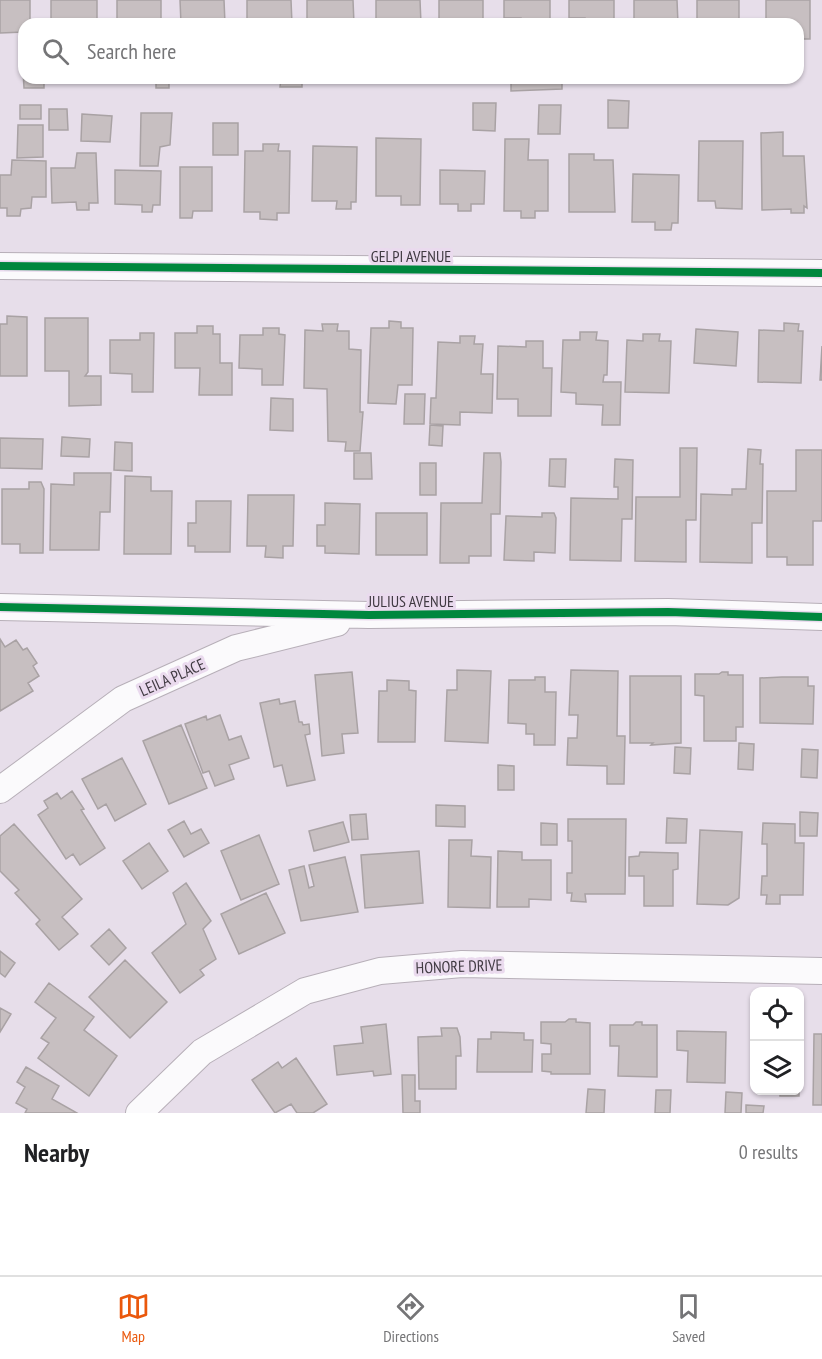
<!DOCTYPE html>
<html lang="en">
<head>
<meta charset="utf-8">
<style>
	:root { --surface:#fff; --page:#f2f2f2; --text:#202124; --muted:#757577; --line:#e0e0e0; --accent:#ea580c }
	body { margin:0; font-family:"PT Sans Narrow",sans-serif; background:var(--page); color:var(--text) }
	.controls { position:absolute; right:18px; bottom:18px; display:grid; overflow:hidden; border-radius:12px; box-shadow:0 2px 4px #0004 }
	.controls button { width:54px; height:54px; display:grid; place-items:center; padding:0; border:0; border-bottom:2px solid var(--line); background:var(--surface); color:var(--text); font:30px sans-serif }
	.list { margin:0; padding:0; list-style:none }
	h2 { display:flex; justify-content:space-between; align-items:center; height:78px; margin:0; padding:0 24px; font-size:26px }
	h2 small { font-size:20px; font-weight:400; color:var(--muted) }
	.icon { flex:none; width:33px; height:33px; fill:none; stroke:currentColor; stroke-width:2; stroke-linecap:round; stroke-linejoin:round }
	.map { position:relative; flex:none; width:822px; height:1113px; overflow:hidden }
	.search { position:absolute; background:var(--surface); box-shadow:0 2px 4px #0004; left:18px; right:18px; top:18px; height:66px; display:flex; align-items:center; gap:15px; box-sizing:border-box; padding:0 21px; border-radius:18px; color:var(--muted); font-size:22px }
	.sheet { height:162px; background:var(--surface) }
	nav { display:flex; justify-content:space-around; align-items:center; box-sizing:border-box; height:84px; border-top:2px solid var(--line); background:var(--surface); font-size:16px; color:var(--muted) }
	nav a { display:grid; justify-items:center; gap:3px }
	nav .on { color:var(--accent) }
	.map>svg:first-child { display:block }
	.building { fill:#c7bfc1; stroke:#a9a2a4; stroke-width:1.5 }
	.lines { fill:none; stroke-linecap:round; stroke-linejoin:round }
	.street-casing { stroke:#b7afb8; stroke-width:28 }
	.street { stroke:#fbfafc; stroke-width:26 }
	.cycleway-casing { stroke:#eadaee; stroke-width:11 }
	.cycleway { stroke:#00873e; stroke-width:8 }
	.labels { text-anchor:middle; stroke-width:6; stroke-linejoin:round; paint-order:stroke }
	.street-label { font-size:16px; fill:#403a42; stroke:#eadaee }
</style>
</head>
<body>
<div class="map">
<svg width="822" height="1113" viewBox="0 0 822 1113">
	<rect width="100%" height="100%" fill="#e7deea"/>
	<path class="building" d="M 0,0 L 30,0 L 30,24 L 24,24 L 24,32 L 0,33 Z
		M 51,0 L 97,0 L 97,24 L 51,24 Z
		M 117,0 L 161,0 L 161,24 L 134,24 L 134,19 L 117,20 Z
		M 180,0 L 224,0 L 225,24 L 181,24 Z
		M 247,0 L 291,0 L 292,24 L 247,24 Z
		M 307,0 L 353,0 L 354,24 L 307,24 Z
		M 376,0 L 420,0 L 421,24 L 376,24 Z
		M 439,0 L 483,0 L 483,24 L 439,24 Z
		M 504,0 L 550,0 L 550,24 L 521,24 L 521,18 L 504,18 Z
		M 569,0 L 614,0 L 614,24 L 585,24 L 585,18 L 569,18 Z
		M 634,0 L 677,0 L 678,24 L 634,24 Z
		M 697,0 L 739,0 L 739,24 L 697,24 Z
		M 766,0 L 810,0 L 810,39 L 798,39 L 798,24 L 766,24 Z
		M 21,34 L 24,34 L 24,78 L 44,78 L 44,88 L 24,88 Z
		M 156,78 L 169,78 L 169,88 L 156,88 Z
		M 281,78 L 302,78 L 302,87 L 280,87 Z
		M 511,78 L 562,78 L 562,89 L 511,91 Z
		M 608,100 L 629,101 L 628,128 L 608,128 Z
		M 473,103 L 496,103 L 495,131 L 473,130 Z
		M 20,105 L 41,105 L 41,119 L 20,119 Z
		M 539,105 L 561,105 L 560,134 L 538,134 Z
		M 49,109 L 67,109 L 68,130 L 49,130 Z
		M 141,113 L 172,113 L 170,145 L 160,147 L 158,166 L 140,166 Z
		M 82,114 L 112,116 L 110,142 L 81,141 Z
		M 213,123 L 238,123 L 238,155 L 213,155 Z
		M 18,125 L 43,125 L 43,157 L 17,158 Z
		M 783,132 L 783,156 L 804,156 L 807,208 L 804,206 L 804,213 L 791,213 L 791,209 L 762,210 L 761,133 Z
		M 376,138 L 421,139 L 420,205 L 401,205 L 401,196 L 376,196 Z
		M 505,139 L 529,139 L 528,160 L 548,160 L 548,211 L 535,211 L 535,218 L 521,218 L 521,211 L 504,211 Z
		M 699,141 L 743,141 L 742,209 L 716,208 L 715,201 L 698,201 Z
		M 263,144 L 279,144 L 278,151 L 290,151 L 289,213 L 277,213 L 277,220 L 260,219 L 260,212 L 244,212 L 245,151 L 263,151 Z
		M 313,146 L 357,147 L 356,202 L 351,202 L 351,209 L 336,209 L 337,201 L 312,201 Z
		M 77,153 L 96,153 L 98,203 L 89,203 L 89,210 L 77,210 L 76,202 L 52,203 L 51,168 L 75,168 Z
		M 569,154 L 594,154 L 594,160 L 613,160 L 615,212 L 569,212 Z
		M 12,160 L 46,161 L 46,197 L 32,197 L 31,208 L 21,209 L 20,216 L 7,216 L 7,208 L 0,208 L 0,175 L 11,175 Z
		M 180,167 L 212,167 L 212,211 L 193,211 L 192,218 L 180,218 Z
		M 115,170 L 161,171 L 160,205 L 153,205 L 152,212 L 142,212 L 142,205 L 115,204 Z
		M 440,170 L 485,171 L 484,204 L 471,204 L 471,211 L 458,211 L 458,204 L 440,204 Z
		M 633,174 L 679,175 L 678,223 L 672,223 L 671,230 L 655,230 L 655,222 L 632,222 Z
		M 7,316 L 27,317 L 27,376 L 0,376 L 0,324 L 7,324 Z
		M 45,318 L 88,318 L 88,372 L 85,376 L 101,376 L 101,405 L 69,406 L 69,371 L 45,371 Z
		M 389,321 L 401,322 L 401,328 L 413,328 L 412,385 L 398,385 L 396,404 L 368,403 L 371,328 L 389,328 Z
		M 784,323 L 799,324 L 798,331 L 803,331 L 801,383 L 758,382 L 759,330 L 784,331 Z
		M 322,324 L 338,324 L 337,331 L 349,331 L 349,349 L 361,350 L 360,412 L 363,412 L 360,451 L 345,451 L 346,442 L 328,441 L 327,389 L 304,388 L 305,330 L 323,331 Z
		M 197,326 L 213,326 L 213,334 L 220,334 L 220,363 L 232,363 L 232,395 L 199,395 L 200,368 L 175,368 L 175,333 L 197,333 Z
		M 263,328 L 279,328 L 279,334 L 285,335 L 283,385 L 262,385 L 262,369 L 239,368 L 240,335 L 263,335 Z
		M 696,329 L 738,332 L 736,366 L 694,363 Z
		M 580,332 L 597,332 L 596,340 L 608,341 L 607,375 L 604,375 L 603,382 L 621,382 L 620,425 L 602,425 L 603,405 L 576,404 L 576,393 L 561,392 L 563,340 L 580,340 Z
		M 140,333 L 154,333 L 153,392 L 132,392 L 132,374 L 110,373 L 110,340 L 140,340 Z
		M 643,334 L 660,334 L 659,341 L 671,341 L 669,393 L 625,392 L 627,340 L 643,341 Z
		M 460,336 L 475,336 L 474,344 L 483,344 L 481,374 L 493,374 L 492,413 L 460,412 L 460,425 L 430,424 L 431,398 L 436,398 L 438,342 L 460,343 Z
		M 526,341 L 543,341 L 543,368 L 552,368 L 551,416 L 518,416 L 518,399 L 497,399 L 498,346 L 526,347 Z
		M 822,346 L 822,380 L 820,380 Z
		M 405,394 L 425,394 L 424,424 L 404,424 Z
		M 271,398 L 293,399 L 293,431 L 270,430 Z
		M 430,425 L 443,426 L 442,446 L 429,445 Z
		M 62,437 L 90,439 L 89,457 L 61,456 Z
		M 0,438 L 43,439 L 42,469 L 0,468 Z
		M 115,442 L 132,443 L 132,471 L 114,470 Z
		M 680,448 L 697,448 L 696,520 L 686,520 L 686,562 L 635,561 L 636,497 L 680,497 Z
		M 748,449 L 761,450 L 760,464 L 763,464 L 762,523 L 752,523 L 752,563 L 700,562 L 701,494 L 732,495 L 732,489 L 746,489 Z
		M 796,450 L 822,450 L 822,521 L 813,521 L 813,565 L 787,565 L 787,557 L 767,557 L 767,491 L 796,491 Z
		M 354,453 L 371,453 L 372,479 L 354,479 Z
		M 484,453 L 500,453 L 501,462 L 500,514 L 491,514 L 491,556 L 469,556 L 469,563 L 440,563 L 441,503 L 482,503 Z
		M 550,459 L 566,459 L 565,487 L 549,486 Z
		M 615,459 L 633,460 L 632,519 L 622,519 L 621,561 L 570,560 L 571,498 L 618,499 L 618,487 L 614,487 Z
		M 420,463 L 436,463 L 436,495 L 420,495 Z
		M 74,473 L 111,473 L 110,512 L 100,512 L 99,550 L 50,550 L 51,484 L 74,485 Z
		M 125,476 L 151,477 L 151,491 L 172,491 L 171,554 L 124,554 Z
		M 29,482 L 41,482 L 44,489 L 43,553 L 20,553 L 20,544 L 2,544 L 2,489 L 29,489 Z
		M 248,495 L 294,495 L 293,546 L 283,546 L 283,558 L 265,557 L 266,546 L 247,546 Z
		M 196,501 L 231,501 L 230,552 L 195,552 L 195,546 L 188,546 L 188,523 L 196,523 Z
		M 325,503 L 360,504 L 359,554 L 325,553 L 325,546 L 317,546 L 317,525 L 325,525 Z
		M 376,513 L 427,513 L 427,555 L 376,555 Z
		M 542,513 L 554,513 L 556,518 L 555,553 L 534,552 L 534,561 L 504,560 L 506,516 L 542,517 Z
		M 0,639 L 5,647 L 16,640 L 23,650 L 27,648 L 37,663 L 33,666 L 39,676 L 28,683 L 33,691 L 0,711 Z
		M 457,670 L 491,671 L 488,743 L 445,741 L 447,690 L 457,690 Z
		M 571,670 L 618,671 L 617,736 L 625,736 L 624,784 L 607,784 L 607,766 L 567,765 L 568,738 L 577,738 L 578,715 L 569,715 Z
		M 352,672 L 358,733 L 342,734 L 344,753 L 322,756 L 315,675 Z
		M 722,672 L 728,672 L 728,675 L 743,675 L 743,727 L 736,727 L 736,741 L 704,741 L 704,696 L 695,695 L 695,674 L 719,674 Z
		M 630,676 L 681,676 L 681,743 L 651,745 L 653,743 L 630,743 Z
		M 535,677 L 545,677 L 545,692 L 556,692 L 555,745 L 534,745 L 534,734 L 526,734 L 526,724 L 508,723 L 509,680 L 535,680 Z
		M 782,677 L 808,677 L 808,686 L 814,686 L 813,724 L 760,723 L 760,678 Z
		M 387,680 L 409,681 L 409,690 L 416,691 L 415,742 L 378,742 L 379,691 L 387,691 Z
		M 279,699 L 280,704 L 295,701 L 299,722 L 302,722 L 303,725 L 309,724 L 310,734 L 305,735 L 315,780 L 287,786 L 282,765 L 274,767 L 260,703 Z
		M 220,715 L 229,740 L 241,736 L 249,758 L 229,765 L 234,779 L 215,786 L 209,771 L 203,773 L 185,724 L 206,716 L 207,720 Z
		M 181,725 L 207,788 L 169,804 L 143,741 Z
		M 739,743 L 754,744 L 753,770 L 738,769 Z
		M 675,747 L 691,748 L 690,774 L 674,773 Z
		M 802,749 L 818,750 L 817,778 L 801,777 Z
		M 122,758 L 146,804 L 115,821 L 106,804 L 98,809 L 82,779 Z
		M 498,765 L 514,766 L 514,790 L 498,790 Z
		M 72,791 L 84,809 L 81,810 L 105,848 L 80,865 L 73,854 L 66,859 L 38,815 L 48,808 L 44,801 L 57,793 L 61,799 Z
		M 436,805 L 465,806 L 465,827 L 436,826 Z
		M 800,812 L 818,813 L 817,836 L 800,836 Z
		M 366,814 L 368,839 L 352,840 L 350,815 Z
		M 667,818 L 687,819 L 686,843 L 666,843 Z
		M 568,819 L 626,819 L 625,894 L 585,894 L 586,902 L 571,901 L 572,893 L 567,893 L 567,873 L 572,873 L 572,841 L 568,841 Z
		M 184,821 L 191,834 L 201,829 L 209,843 L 184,857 L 168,830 Z
		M 343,822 L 349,842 L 314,851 L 309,831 Z
		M 541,823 L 557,824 L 557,845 L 541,845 Z
		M 763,823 L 795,824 L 795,843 L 804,843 L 803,895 L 780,895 L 780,904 L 766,904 L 767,895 L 761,895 L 762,876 L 767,876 L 767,844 L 762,844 Z
		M 14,824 L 82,899 L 62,917 L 78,934 L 59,950 L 36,924 L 40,920 L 15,893 L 19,890 L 0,871 L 0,836 Z
		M 700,830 L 742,832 L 739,898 L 728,905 L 697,904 Z
		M 259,835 L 279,884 L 241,900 L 221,851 Z
		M 449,840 L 472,840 L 471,856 L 491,857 L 490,908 L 448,907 Z
		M 149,843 L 168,871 L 142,889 L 123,861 Z
		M 419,851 L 423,903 L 365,908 L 361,855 Z
		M 498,851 L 522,852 L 522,860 L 551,860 L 551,900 L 529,899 L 529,907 L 497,907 Z
		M 640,852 L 678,853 L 678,869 L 673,870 L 673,906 L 644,906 L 644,876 L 629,876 L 629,857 L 639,856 Z
		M 345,857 L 358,912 L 301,921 L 289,870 L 304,866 L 309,888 L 314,886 L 309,865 Z
		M 186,883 L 211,921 L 203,929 L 216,959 L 200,970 L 204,975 L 180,993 L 152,953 L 186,924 L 173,893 Z
		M 266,893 L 285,933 L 239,954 L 221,914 Z
		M 109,929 L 126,948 L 109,965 L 91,946 Z
		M 0,951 L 15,963 L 5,977 L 0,973 Z
		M 125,960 L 167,1002 L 130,1038 L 89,997 Z
		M 49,983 L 94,1017 L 84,1030 L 117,1056 L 89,1096 L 38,1058 L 49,1043 L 41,1038 L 56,1018 L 35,1002 Z
		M 0,1008 L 11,1014 L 0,1032 Z
		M 569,1019 L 576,1019 L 576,1022 L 590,1023 L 590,1074 L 551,1074 L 551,1072 L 542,1071 L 542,1054 L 551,1054 L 551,1044 L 541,1043 L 541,1022 L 565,1022 Z
		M 636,1022 L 642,1022 L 642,1025 L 657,1025 L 657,1077 L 618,1076 L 619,1046 L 610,1046 L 610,1025 L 633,1025 Z
		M 386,1024 L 391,1074 L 374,1076 L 373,1071 L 337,1075 L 334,1046 L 363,1043 L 361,1027 Z
		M 441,1028 L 457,1028 L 460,1037 L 461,1056 L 456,1056 L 456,1089 L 419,1089 L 418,1037 L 442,1036 Z
		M 677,1031 L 726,1032 L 725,1083 L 687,1082 L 688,1051 L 677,1050 Z
		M 491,1032 L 524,1033 L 524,1040 L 533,1040 L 532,1072 L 477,1072 L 478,1039 L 491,1039 Z
		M 814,1034 L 822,1034 L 822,1105 L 813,1105 Z
		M 296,1058 L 327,1104 L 313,1113 L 297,1113 L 291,1104 L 275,1113 L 252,1080 L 278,1062 L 282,1068 Z
		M 26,1067 L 59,1086 L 52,1099 L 77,1113 L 25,1113 L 27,1109 L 16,1103 L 25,1087 L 17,1082 Z
		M 402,1075 L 415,1075 L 415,1101 L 420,1101 L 420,1113 L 403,1113 Z
		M 588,1089 L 605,1090 L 604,1113 L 586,1113 Z
		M 656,1090 L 671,1090 L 670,1113 L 655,1113 Z
		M 780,1090 L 799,1090 L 799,1096 L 780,1096 Z
		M 726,1092 L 742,1093 L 741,1113 L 725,1113 Z
		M 746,1105 L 764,1106 L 763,1113 L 746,1113 Z"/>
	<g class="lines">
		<defs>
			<path id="street" d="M 0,266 L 822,273
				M 0,607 L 369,615 L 668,612 L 822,617
				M 0,790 L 123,699 L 236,648 L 337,623
				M 139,1113 L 202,1052 L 305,991 L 380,971 L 462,964 L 822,971"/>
		</defs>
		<use href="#street" class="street-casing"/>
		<use href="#street" class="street"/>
		<defs>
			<path id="cycleway" d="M 0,266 L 822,273
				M 0,607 L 369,615 L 668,612 L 822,617"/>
		</defs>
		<use href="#cycleway" class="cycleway-casing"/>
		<use href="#cycleway" class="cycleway"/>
	</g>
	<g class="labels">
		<g class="street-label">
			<text x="411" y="262">GELPI AVENUE</text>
			<text x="411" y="607">JULIUS AVENUE</text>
			<text transform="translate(172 677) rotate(-24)" y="6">LEILA PLACE</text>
			<text transform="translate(459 966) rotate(-2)" y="6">HONORE DRIVE</text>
		</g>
	</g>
</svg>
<div class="controls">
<button><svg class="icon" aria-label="locate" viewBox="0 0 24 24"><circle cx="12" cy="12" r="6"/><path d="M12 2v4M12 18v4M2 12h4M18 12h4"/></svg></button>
<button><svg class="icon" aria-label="layers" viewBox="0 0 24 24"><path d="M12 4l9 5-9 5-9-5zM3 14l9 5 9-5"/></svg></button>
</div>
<div class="search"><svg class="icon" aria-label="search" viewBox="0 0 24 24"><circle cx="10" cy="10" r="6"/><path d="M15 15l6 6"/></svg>Search here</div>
</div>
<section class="sheet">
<h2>Nearby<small>0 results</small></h2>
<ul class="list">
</ul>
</section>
<nav>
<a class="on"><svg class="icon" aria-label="map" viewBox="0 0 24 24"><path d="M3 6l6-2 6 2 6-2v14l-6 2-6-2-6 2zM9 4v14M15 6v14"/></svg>Map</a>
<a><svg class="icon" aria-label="directions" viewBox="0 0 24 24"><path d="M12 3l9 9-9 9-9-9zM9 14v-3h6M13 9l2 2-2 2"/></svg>Directions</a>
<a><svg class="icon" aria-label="saved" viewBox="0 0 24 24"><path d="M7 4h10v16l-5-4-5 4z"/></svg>Saved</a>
</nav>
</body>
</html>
